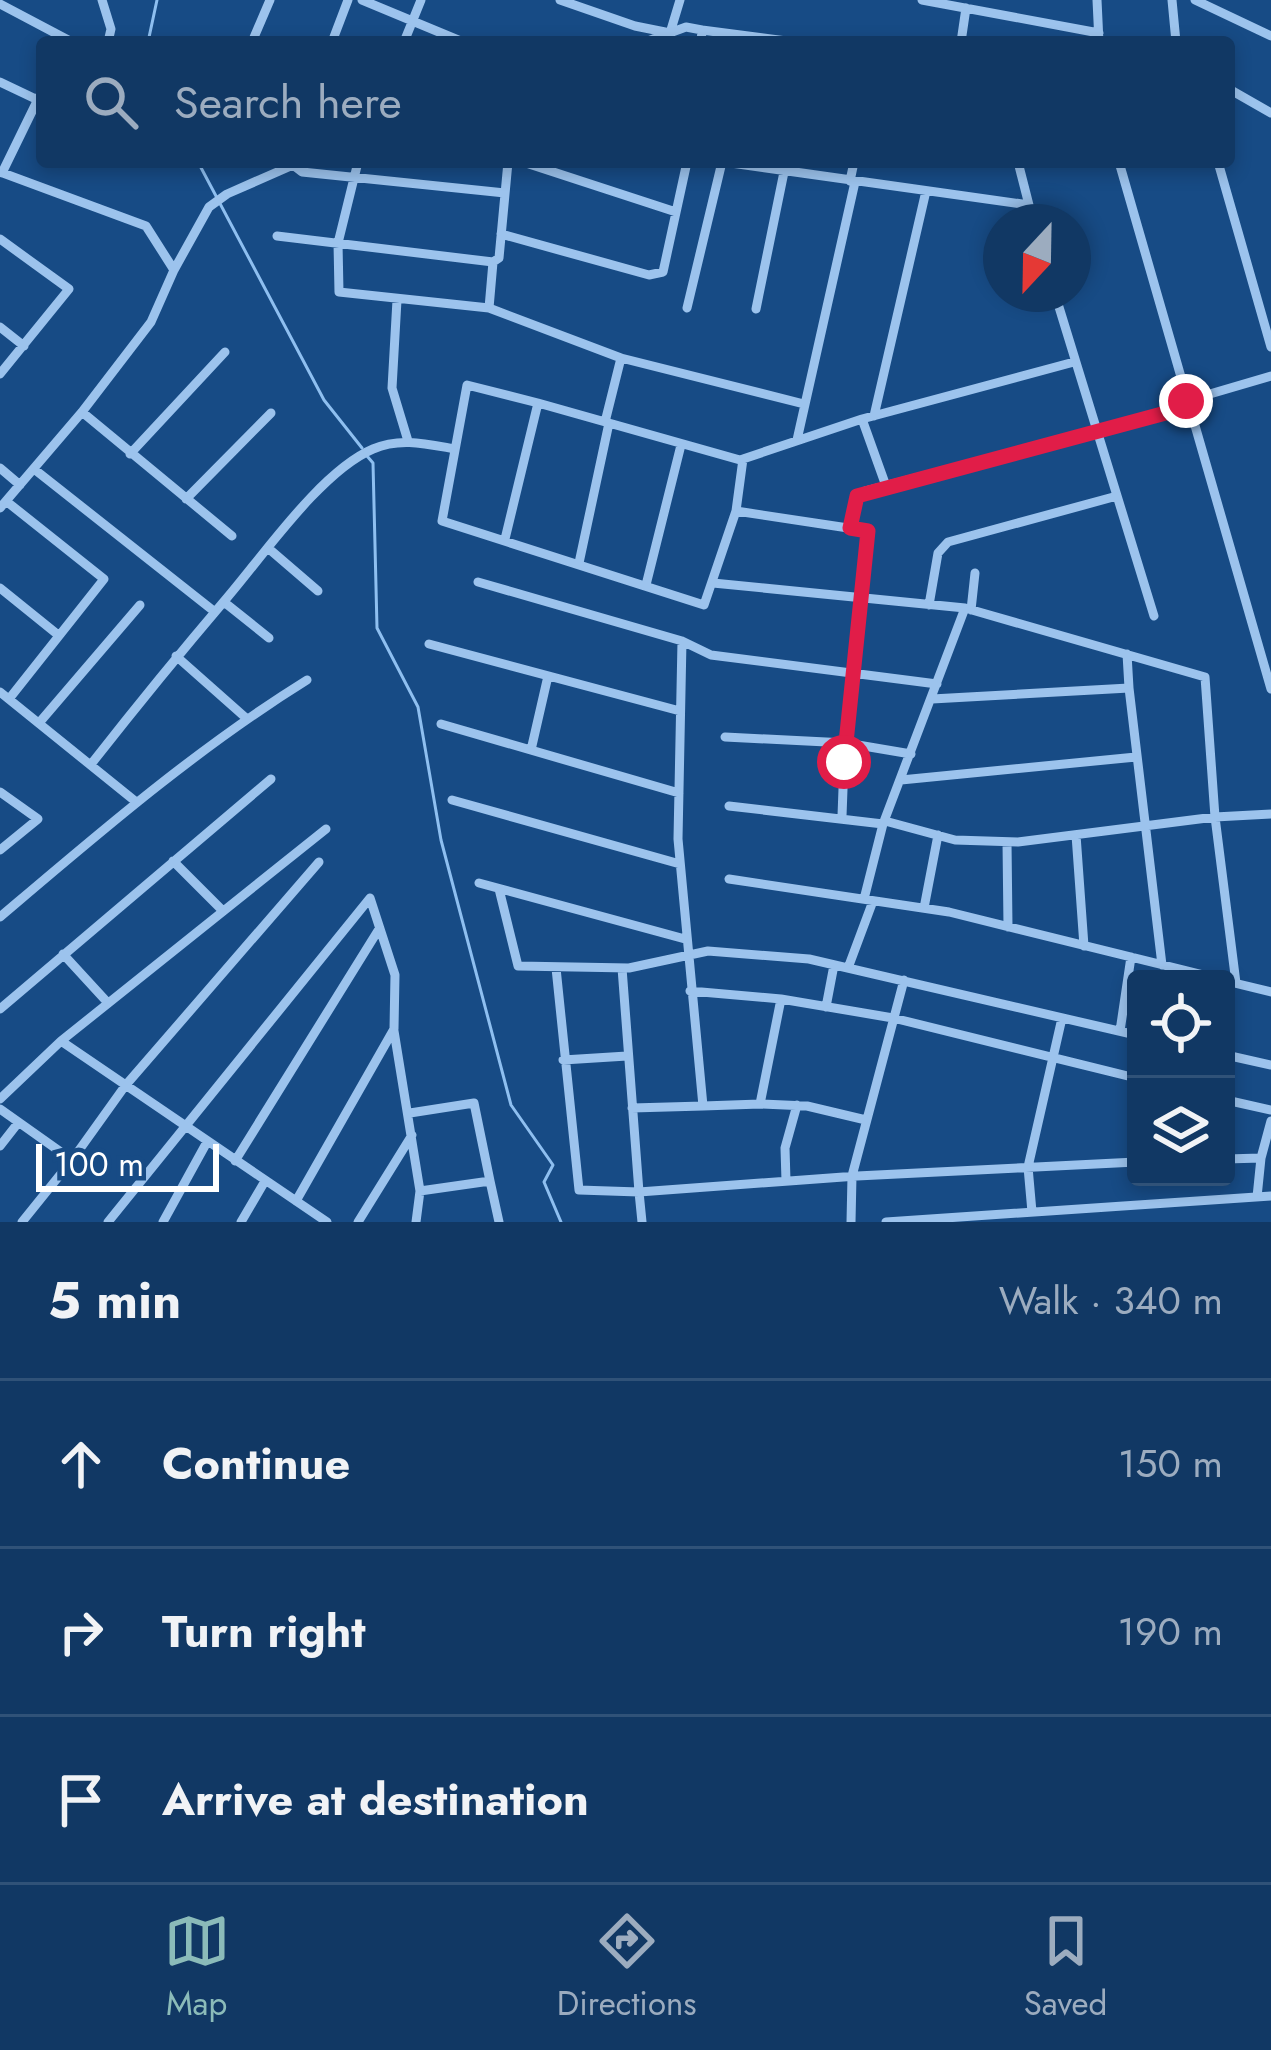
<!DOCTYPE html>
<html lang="en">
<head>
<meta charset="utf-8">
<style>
	:root { --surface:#113864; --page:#1a3f6a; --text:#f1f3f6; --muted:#9cacbf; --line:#305278; --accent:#8bbbb9 }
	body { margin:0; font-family:Jost,sans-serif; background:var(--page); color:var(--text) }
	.controls { position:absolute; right:36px; bottom:36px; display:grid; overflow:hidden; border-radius:12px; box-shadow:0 6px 18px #0003 }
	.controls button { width:108px; height:108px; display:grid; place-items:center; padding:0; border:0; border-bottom:3px solid var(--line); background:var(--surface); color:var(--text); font:60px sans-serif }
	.compass { position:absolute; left:983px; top:204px; width:108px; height:108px; border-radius:50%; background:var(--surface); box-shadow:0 6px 18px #0003; rotate:202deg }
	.scale { position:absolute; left:36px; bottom:30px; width:183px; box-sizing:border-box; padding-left:12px; border:6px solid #fff; border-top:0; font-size:33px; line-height:42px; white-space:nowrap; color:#fff; -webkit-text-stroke:9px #174b85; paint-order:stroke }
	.stop { position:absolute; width:36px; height:36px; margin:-27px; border:9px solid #e11d48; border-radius:50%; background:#fff }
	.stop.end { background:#e11d48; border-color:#fff; box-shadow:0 3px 12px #0008 }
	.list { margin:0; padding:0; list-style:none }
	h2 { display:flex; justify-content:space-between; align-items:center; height:156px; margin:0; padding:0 48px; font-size:51px }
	h2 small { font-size:39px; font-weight:400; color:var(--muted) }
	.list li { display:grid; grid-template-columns:78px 1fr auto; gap:36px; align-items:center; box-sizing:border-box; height:168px; padding:0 48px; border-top:3px solid var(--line) }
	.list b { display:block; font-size:45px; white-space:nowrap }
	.list em { font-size:39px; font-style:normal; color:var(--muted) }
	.icon { flex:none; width:66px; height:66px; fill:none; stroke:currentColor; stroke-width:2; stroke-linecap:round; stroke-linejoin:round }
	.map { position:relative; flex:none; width:1271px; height:1222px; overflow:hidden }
	.search { position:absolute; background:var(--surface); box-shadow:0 6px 18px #0003; left:36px; right:36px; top:36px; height:132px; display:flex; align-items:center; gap:30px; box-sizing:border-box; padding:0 42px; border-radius:12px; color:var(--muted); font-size:45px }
	.sheet { height:660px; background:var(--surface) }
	nav { display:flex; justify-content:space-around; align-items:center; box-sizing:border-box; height:168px; border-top:3px solid var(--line); background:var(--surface); font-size:33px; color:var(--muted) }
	nav a { display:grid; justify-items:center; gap:6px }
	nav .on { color:var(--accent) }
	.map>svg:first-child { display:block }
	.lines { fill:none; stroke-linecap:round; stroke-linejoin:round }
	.stream { stroke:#8ebff0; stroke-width:3 }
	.street { stroke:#9cc3ed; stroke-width:9 }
	.route { stroke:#e11d48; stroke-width:15 }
</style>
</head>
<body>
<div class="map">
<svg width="1271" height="1222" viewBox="0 0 1271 1222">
	<rect width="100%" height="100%" fill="#174b85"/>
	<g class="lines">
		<path class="stream" d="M 148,42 L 157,0
			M 198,162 L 324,400 L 362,448
			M 367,456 L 373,463 L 377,628 L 418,707 L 441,840 L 511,1105 L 553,1165 L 544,1182 L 561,1222"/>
		<path class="street" d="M 102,0 L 111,29 L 108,42
			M 362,0 L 463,42
			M 560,0 L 635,26 L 670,33 L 680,0
			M 922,0 L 1099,33
			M 1097,0 L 1099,42
			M 1172,0 L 1176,42
			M 1195,0 L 1271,36
			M 0,4 L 72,42
			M 702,30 L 794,42
			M 252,42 L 270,0
			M 332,42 L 348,0
			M 404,42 L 421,0
			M 645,42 L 686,27 L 702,30 L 701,42
			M 961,42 L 966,8
			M 0,82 L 42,102
			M 1229,89 L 1271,113
			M 289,162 L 302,172 L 505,193
			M 358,162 L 338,243 L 339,292 L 489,308 L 621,358
			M 724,162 L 1029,205 L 1034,222
			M 1018,162 L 1029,205
			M 1119,162 L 1271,689
			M 1218,162 L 1271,347
			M 529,164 L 676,212
			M 0,172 L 146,226 L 174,270 L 151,322 L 82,412 L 0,508
			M 2,173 L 42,91
			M 850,181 L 854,162
			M 501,234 L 649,275 L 663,272 L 687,162
			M 277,236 L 493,262 L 499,258 L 508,162
			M 0,239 L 69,289 L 0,374
			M 174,270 L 209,207 L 227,194 L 300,162
			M 1055,294 L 1154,616
			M 397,300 L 392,388 L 408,441
			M 489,308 L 493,262
			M 687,308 L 722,162
			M 756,309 L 784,172
			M 0,327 L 24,346
			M 1186,401 L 1271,376
			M 538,403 L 467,385 L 442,521 L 704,605 L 736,511 L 868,531 L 844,762 L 842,816
			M 82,412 L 232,536
			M 874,416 L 926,191
			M 862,419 L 886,486
			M 605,422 L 621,358 L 804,404
			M 797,440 L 855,182
			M 130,454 L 225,352
			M 0,468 L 20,485
			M 34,469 L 215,612
			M 186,499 L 271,413
			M 6,501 L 104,579 L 9,699
			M 736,511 L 743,459
			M 851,528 L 856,499 L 865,491 L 1188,407
			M 505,539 L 538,403 L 740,460 L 862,419 L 1074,362
			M 268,548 L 318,591
			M 579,563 L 609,423
			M 478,582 L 682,641 L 711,655 L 937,684
			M 713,583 L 965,608
			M 646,585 L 681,445
			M 0,588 L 57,634
			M 224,602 L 269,638
			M 929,605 L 938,553 L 948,542 L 1117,496
			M 971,610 L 975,573
			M 429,644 L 680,711
			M 1127,654 L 1129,688
			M 176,656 L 246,718
			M 0,692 L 135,801
			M 932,699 L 1129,688 L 1162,965
			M 39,723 L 140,605
			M 441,724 L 679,793
			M 725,737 L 846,743 L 911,754
			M 531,750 L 548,676
			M 92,763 C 136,707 180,653 226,599 C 263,556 321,471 373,449 C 400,437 427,444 455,449
			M 901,780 L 1136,757
			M 0,792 L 38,819 L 0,850
			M 452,800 L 680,864
			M 729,806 L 883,824
			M 885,821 L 955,840 L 1018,842 L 1215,817 L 1271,814
			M 1076,835 L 1084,946
			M 1007,842 L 1008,927
			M 173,861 L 223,911
			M 729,879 L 949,912 L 1220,979
			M 479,883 L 685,939
			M 499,889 L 518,966 L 629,968 L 708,951 L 809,959 L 1136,1035
			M 864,899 L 883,824 L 965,608 L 1205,677 L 1215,817 L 1236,983
			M 924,908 L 938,835
			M 0,917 C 99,833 196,749 307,680
			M 63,954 L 108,1003
			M 556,968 L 579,1190 L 639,1192 L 642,1222
			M 622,968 L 639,1192 L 857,1176 L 1136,1162
			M 848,968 L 873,901
			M 1226,981 L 1271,992
			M 690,991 L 781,999
			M 826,1007 L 834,965
			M 0,1009 L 271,779
			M 394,1031 L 420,1191
			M 1120,1031 L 1131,957
			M 61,1041 L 326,829
			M 1226,1055 L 1271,1065
			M 563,1060 L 627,1056
			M 0,1099 L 61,1041 L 327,1222
			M 1226,1100 L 1271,1110
			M 760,1104 L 807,1106 L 866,1120
			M 703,1106 L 760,1104 L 781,999 L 893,1018 L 1136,1078
			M 632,1108 L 703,1106 L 678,839 L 682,641
			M 0,1109 L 72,1160 L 22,1222
			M 410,1113 L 474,1103 L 490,1181
			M 0,1146 L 18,1123
			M 1226,1159 L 1261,1158 L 1271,1121
			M 72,1160 L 125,1086 L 319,862
			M 235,1161 L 379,929
			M 786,1181 L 785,1148 L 797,1105
			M 1257,1197 L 1261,1158
			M 1032,1212 L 1028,1167 L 1062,1018
			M 108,1222 L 370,898 L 395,975 L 394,1029 L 296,1201
			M 163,1222 L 207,1142
			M 241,1222 L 265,1181
			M 358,1222 L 412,1135
			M 416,1222 L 420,1191 L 490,1181 L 499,1222
			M 851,1222 L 852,1176 L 904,980
			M 886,1222 L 1271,1196"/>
	</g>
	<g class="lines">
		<path class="route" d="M 844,762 L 868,531 L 850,528 L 857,496 L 1188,407 L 1186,401"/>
	</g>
</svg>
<div class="controls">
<button><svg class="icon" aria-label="locate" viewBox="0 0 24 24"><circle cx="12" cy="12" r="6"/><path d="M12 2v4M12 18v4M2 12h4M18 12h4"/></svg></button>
<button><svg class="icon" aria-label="layers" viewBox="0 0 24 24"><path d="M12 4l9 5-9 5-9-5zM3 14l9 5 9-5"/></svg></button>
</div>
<svg class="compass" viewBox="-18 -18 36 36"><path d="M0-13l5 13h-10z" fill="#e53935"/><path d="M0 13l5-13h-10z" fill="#9cacbf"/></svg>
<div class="scale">100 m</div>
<div class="stop" style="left:844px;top:762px"></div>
<div class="stop end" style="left:1186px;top:401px"></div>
<div class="search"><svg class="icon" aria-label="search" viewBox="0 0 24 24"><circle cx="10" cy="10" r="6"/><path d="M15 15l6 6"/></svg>Search here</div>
</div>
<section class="sheet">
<h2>5 min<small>Walk · 340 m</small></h2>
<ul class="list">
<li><svg class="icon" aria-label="ahead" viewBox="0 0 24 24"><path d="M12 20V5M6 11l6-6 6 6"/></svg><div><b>Continue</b></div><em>150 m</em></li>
<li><svg class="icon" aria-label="right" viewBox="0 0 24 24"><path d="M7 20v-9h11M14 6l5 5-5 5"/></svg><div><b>Turn right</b></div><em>190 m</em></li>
<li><svg class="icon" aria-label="arrive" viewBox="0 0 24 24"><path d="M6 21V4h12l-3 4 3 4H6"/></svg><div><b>Arrive at destination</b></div></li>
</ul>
</section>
<nav>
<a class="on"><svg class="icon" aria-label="map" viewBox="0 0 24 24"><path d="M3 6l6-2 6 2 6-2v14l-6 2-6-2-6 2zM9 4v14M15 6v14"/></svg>Map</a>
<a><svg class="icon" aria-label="directions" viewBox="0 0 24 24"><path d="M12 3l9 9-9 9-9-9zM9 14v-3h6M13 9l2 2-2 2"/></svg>Directions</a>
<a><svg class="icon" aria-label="saved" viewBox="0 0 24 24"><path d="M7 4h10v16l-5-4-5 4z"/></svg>Saved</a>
</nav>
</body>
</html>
